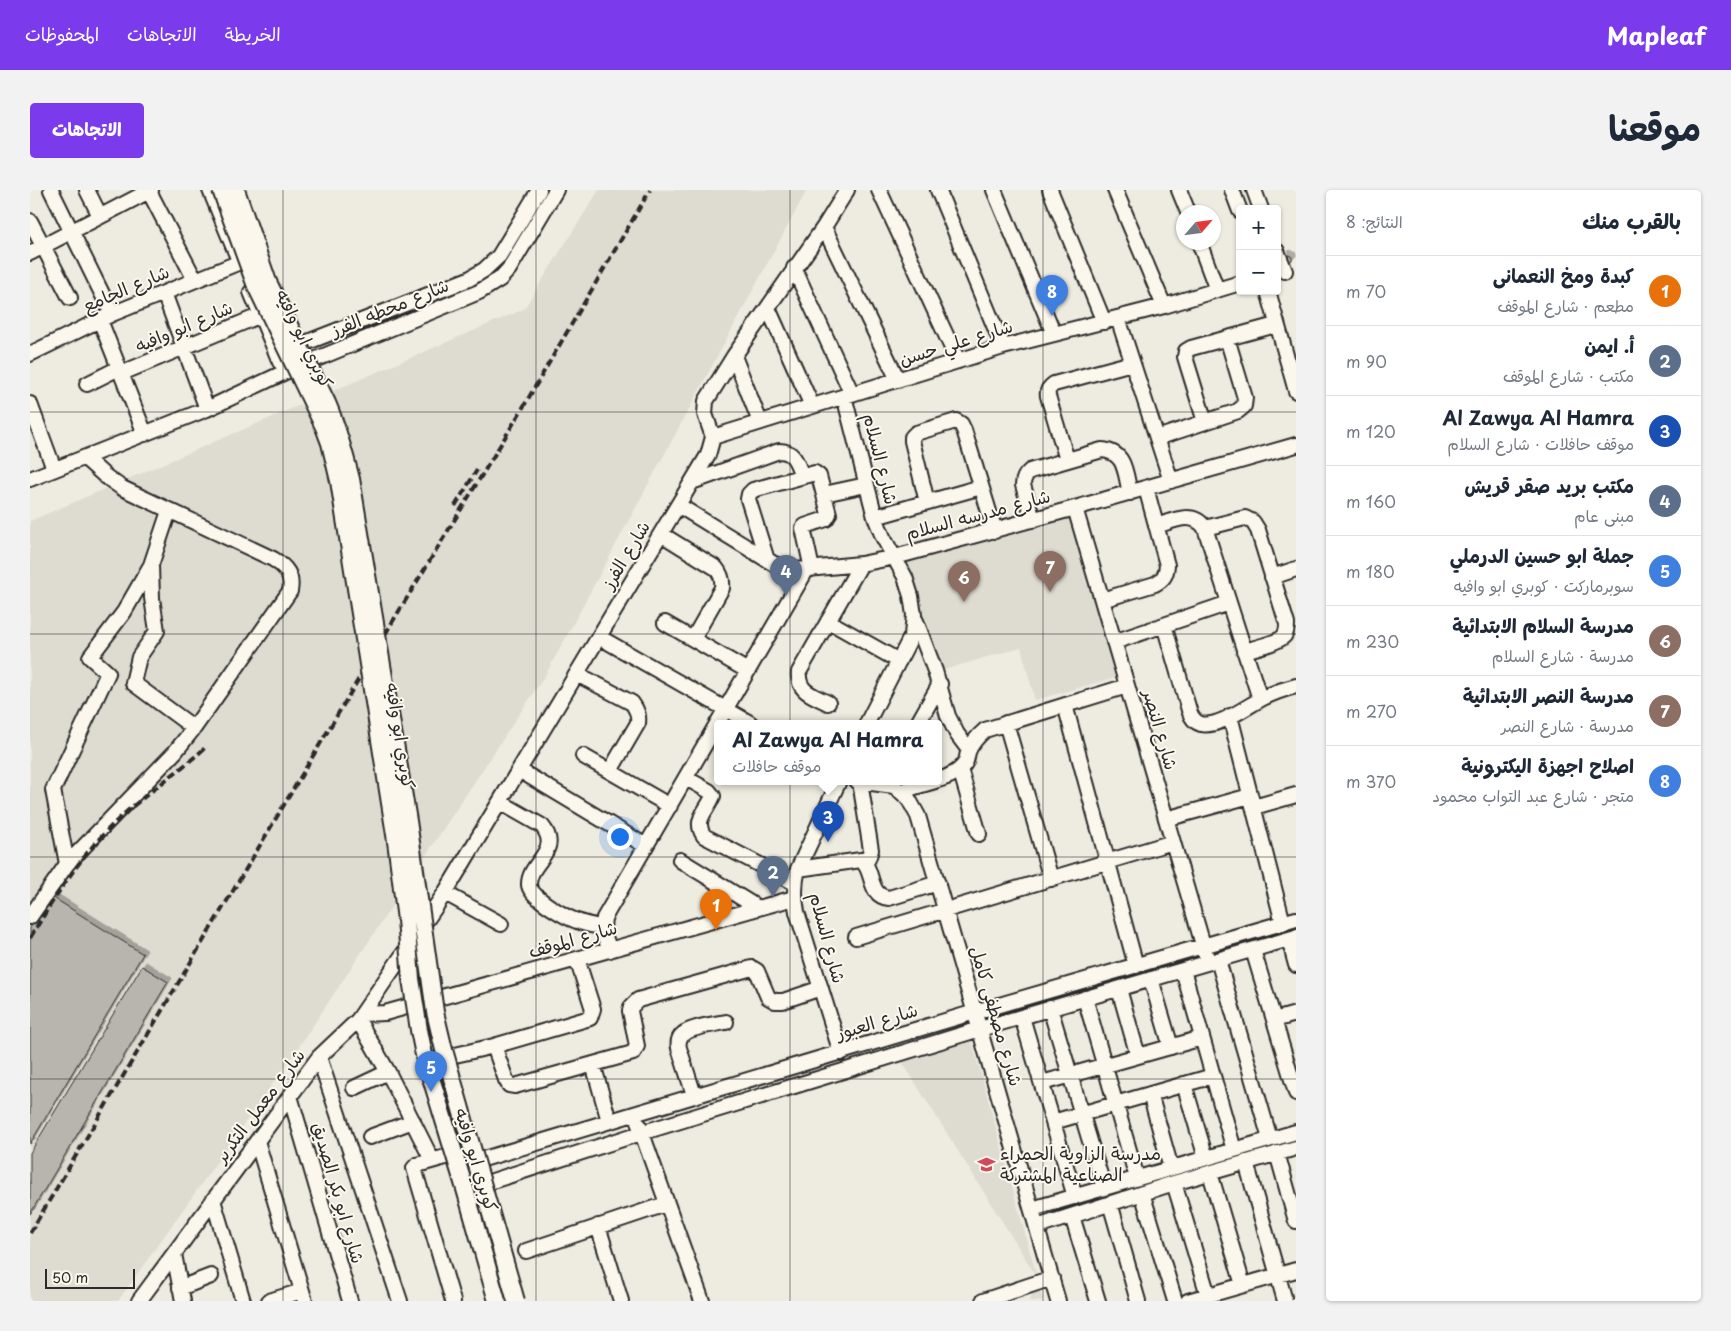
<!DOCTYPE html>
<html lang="ar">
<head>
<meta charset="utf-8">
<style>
	:root { --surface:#fff; --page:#f2f2f3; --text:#1f2937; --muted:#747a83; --line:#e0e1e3; --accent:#7c3aed }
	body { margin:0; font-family:"Playpen Sans","Playpen Sans Arabic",sans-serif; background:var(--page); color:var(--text); direction:rtl }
	.controls { position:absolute; right:15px; top:15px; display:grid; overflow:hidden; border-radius:5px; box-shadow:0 1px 4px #0004 }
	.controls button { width:45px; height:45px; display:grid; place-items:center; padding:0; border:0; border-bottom:1px solid var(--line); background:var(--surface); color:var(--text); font:25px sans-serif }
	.compass { position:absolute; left:1146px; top:15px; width:45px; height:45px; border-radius:50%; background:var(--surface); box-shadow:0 1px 4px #0004; rotate:62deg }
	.scale { position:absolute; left:15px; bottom:12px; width:90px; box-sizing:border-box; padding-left:5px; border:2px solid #2b2b2b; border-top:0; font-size:14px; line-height:18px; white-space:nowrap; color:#2b2b2b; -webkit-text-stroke:4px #fbf7ec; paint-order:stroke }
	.you { position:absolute; left:589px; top:646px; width:18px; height:18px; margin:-12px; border:4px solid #fff; border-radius:50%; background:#1a73e8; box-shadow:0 0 0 8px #1a73e833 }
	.badge { display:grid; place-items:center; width:32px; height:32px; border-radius:50%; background:var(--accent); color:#fff; font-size:16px; font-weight:700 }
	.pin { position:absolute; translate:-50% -41px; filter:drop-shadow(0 1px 2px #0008) }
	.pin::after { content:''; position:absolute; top:26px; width:18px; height:15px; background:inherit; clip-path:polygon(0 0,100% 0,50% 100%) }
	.popup { position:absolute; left:684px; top:530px; width:228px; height:65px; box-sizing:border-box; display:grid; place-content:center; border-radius:5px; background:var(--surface); filter:drop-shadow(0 1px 4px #0005); font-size:16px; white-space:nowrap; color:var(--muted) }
	.popup b { font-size:19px; color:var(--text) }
	.popup::after { content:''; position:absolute; left:50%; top:100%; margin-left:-10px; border:10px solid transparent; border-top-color:var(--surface) }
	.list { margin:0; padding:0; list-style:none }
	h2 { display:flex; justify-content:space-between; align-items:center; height:65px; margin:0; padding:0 20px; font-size:21px }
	h2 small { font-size:16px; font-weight:400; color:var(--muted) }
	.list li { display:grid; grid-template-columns:32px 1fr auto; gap:15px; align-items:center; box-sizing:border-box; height:70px; padding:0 20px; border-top:1px solid var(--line) }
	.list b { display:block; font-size:19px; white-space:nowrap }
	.list p { margin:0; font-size:16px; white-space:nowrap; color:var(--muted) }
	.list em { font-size:16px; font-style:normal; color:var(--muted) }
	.map { position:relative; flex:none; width:1266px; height:1111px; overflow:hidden; direction:ltr; border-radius:5px }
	header { display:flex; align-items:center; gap:30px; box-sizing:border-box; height:70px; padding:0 25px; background:var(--accent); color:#fff }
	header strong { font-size:24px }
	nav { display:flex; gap:28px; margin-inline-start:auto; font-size:18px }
	.intro { display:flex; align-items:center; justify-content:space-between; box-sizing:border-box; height:120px; padding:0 30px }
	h1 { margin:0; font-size:35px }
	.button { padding:12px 22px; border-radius:5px; background:var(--accent); color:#fff; font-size:18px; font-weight:700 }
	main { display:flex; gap:30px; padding:0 30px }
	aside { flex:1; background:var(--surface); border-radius:5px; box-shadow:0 1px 4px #0004 }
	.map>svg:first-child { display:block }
	.built { fill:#dedbd1 }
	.building { fill:#b8b5ae; stroke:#2b2b2b; filter:url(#shadow) }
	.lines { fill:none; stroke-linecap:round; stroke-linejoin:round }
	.minor-casing { stroke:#2b2b2b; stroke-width:18 }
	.major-casing { stroke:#2b2b2b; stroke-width:20 }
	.minor { stroke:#fbf7ec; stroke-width:14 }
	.major { stroke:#fbf7ec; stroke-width:16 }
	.rail { stroke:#2b2b2b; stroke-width:4; stroke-dasharray:8 4; stroke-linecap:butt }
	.major-bridge-casing { stroke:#2b2b2b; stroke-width:20; stroke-linecap:butt }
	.major-bridge { stroke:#fbf7ec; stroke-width:16 }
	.grid { fill:none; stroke:#2b2b2b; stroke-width:1; stroke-opacity:0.55 }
	.labels { text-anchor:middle; stroke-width:4; stroke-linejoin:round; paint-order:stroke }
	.street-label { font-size:18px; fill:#2b2b2b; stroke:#fbf7ec }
	.poi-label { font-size:18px; fill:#2b2b2b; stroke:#fbf7ec; text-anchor:start }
</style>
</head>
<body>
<header>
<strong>Mapleaf</strong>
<nav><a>الخريطة</a><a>الاتجاهات</a><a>المحفوظات</a></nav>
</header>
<div class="intro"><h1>موقعنا</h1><a class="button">الاتجاهات</a></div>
<main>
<aside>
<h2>بالقرب منك<small>النتائج: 8</small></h2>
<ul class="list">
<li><span class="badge" style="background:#e8710a">1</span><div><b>كبدة ومخ النعمانى</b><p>مطعم · شارع الموقف</p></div><em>70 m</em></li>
<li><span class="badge" style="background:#5c6f8a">2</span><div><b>أ. ايمن</b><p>مكتب · شارع الموقف</p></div><em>90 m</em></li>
<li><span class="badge" style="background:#1a4fb4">3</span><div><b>Al Zawya Al Hamra</b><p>موقف حافلات · شارع السلام</p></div><em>120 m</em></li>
<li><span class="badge" style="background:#5c6f8a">4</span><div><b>مكتب بريد صقر قريش</b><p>مبنى عام</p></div><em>160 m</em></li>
<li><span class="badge" style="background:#3f7fe0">5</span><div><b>جملة ابو حسين الدرملي</b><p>سوبرماركت · كوبري ابو وافيه</p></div><em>180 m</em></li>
<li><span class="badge" style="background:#8d6e63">6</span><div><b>مدرسة السلام الابتدائية</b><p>مدرسة · شارع السلام</p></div><em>230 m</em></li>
<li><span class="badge" style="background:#8d6e63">7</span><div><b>مدرسة النصر الابتدائية</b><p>مدرسة · شارع النصر</p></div><em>270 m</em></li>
<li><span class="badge" style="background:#3f7fe0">8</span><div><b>اصلاح اجهزة اليكترونية</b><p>متجر · شارع عبد التواب محمود</p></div><em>370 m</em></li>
</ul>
</aside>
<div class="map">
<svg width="1266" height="1111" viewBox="0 0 1266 1111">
	<defs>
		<filter id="shadow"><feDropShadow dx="4" dy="-4" stdDeviation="0" flood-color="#0004"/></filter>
	</defs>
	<rect width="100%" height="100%" fill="#eeebe0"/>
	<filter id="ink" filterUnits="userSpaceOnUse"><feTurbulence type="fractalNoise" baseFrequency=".02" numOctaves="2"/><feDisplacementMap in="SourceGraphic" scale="10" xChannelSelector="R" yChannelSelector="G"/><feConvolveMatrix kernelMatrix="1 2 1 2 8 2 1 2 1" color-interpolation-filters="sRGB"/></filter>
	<g filter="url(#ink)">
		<path class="built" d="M 569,0 L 777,0 L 516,484 L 268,858 L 88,1111 L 0,1111 L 0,331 L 494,119 Z
			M 1042,323 L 1087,487 L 1005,510 L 991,457 L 910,481 L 876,369 Z
			M 938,837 L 1007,1087 L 1013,1111 L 1000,1111 L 1007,1087 L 866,862 Z"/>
		<path class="building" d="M 1257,64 L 1262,67 L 1262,70 L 1258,74 L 1254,65 Z
			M 19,705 L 113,764 L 0,954 L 0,738 Z
			M 112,776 L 138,792 L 0,1024 L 0,963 Z"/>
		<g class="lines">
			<defs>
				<path id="minor" d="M 21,0 L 82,124
					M 57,0 L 70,26
					M 180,0 L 208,68
					M 849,0 L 928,171
					M 908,0 L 973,157
					M 964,0 L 1024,144
					M 1020,0 L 1074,132
					M 1085,0 L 1134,116
					M 1149,0 L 1158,22
					M 1202,0 L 1210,21
					M 1224,0 L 1231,19
					M 119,1 L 165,90
					M 0,31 L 40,108
					M 794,37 L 868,190
					M 1169,52 L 1187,100
					M 1247,61 L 1255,81
					M 0,63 L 121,0
					M 764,78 L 822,204
					M 1238,101 L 1266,201
					M 221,102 L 250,172
					M 134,103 L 177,219
					M 738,118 L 782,216
					M 1088,128 L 1141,291
					M 70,130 L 115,244
					M 0,164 L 82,124 L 210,72
					M 247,164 L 439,89 L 454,80 L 469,66 L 509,0
					M 704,166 L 730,232
					M 92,183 L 231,125
					M 57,194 L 89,178
					M 814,206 L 845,327 L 853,347 L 875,387 L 881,406 L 884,425 L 882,445 L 837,533
					M 0,214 L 24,279
					M 1175,232 L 1155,167 L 1156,161 L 1161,158 L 1246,135
					M 683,247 L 973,157 L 1134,116 L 1210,93
					M 1127,248 L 1208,221 L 1214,216 L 1215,208 L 1197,148
					M 1037,270 L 1018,206 C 1017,200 1019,198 1024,194 L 1102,173
					M 0,289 L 177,219 L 255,182 L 449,102 L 470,89 L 479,79 L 526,0
					M 662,292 L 749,261 C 765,261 767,274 772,286
					M 794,304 L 836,295
					M 897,312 L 882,251 L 882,247 L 886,243 L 926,231 L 931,234 L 934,240 L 965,341
					M 648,315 L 744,374 L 765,380 L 777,379 L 831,374 L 865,367 L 1045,318 L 1266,255
					M 1045,318 L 1176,765
					M 845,327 L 951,297
					M 1003,330 L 993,295 C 993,289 995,285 1000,281 L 1072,260 C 1096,262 1095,283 1100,303
					M 1126,336 C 1143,331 1163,320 1175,338 L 1230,509
					M 1175,338 L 1215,328 L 1223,332 L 1228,340 L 1257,434 C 1257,438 1257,442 1254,446 C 1248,453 1224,458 1214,461
					M 631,344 L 686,378 C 691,384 693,389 692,398 L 663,449
					M 737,370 L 718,309 L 719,304 L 723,300 L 785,283 L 789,286 L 799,324 L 796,329 L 775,336 L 773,338 L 782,379
					M 121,375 L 122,408 L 127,441 L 109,467 L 103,493 L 164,538
					M 1242,387 L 1266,379
					M 1072,410 L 1125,394 C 1134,389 1136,385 1137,375 L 1116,298
					M 798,431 L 869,471
					M 886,431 L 905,481 L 918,526 L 927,544 L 939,560
					M 635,433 L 718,481
					M 1134,435 L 1159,520 C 1161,527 1164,532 1171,534 C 1189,538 1217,516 1233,508 C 1243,503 1254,499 1266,496
					M 569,447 L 720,533
					M 1084,452 L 1199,413
					M 547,484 L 602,513 C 607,520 609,525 608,533 L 580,581
					M 798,513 C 783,505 767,502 769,482 L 831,374
					M 1035,515 L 1106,776
					M 1200,526 L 1253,733
					M 888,533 L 910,494
					M 976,533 L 1021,689
					M 553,566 L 640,616
					M 930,579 L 949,644
					M 489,580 L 616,656
					M 656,588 L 679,601 L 683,606 C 677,621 663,630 674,646 L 765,693
					M 908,590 C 918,587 929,583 935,573 C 937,570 937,566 938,562 C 942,552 948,546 955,540 L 1097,496
					M 809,591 L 768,679 C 764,694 764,707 767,722 L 811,863
					M 827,591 L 864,596 L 878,608 L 888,626 L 1028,1111
					M 830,592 L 841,660 L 838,669 L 834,672
					M 871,601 L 905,591
					M 470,612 L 512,636 C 533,661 498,672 499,695 C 500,707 535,727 547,731 C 555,734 564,736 573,737
					M 1224,617 L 1266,605
					M 1136,629 L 1220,606
					M 650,670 L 728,718
					M 37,674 L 23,600 L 78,483 L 60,467 L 94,422 L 121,375 L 139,321
					M 768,679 L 831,670 C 845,680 837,706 859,708 L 908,693
					M 415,703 L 471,734
					M 0,727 L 37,674 L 145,562 L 164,538 L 260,401 C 263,385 256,377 243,369 L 92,298 L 75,286 L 55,268
					M 826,747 L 1143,652
					M 1259,749 L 1266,775
					M 580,760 C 575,748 572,741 574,728 L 777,379
					M 1223,760 L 1266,903
					M 1188,770 L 1240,949
					M 1153,780 L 1204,960
					M 1121,789 L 1141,857
					M 1089,799 L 1108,866
					M 1055,808 L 1107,988
					M 1020,818 L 1074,998
					M 332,824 L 355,823 L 764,708
					M 992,827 L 1045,1007
					M 328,830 L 358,882 L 402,970
					M 1244,830 L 1266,824
					M 464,856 L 476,890 L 479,895 L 485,896 L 603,863 L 607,856 L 600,821 L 601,817 L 608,810 L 722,778 L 727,781 L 738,807 L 745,811 L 753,811 L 791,798
					M 289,867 L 370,1111
					M 408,869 L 464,856 L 560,828 L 563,819 L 547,769
					M 563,874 L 579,931
					M 1012,893 L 1172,848
					M 1154,894 L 1176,968
					M 324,898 L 358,882
					M 1120,904 L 1141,978
					M 664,905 L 649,858 C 648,853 648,848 653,844 C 661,837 686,834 696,832
					M 260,906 L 320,1111
					M 1023,932 L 1183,886
					M 609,935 L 672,1111
					M 340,947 L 383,931
					M 227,951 L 275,1111
					M 1247,963 L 1266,1031
					M 1216,972 L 1255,1111
					M 440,973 L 945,822 L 1266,729
					M 1180,983 L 1213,1095
					M 1144,993 L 1178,1105
					M 447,996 L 611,943 L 950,839 L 1266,747
					M 1112,1003 L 1145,1111
					M 183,1010 L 213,1111
					M 1080,1013 L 1108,1111
					M 1002,1019 L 1266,942
					M 1042,1026 L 1068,1111
					M 568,1036 L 591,1111
					M 1007,1037 L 1144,993 L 1266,958
					M 496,1061 L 636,1014
					M 144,1064 L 153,1111
					M 150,1098 L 181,1086
					M 109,1111 L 289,867 L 328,830 L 415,703 L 678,265 L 683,247 L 675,224 L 676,211 L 704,166 L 794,37 L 817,0
					M 239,1111 L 272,1101
					M 423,1111 L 384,978 L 387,975 L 437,961
					M 953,1111 L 1022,1088
					M 1158,1111 L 1266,1080"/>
				<path id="major" d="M 384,747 L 394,812 L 401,841"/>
			</defs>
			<use href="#minor" class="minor-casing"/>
			<use href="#major" class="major-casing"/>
			<use href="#minor" class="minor"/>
			<use href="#major" class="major"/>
			<path class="rail" d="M 425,316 L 447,280
				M 0,748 C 27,703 54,660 94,624 C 121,600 151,580 177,556
				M 0,1043 L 366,426 L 488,226 L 620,0"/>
			<defs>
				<path id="major-bridge" d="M 191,0 L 226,96 L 294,237 L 300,253 L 309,291 L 366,651 L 376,730 L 381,789 L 389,840 L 394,865 L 435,999 L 467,1111
					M 206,0 L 238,92 L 297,213 C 308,238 314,263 321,289 L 378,631 L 405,822 L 414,860 L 486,1111"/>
			</defs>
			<use href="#major-bridge" class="major-bridge-casing"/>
			<use href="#major-bridge" class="major-bridge"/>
		</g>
	</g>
	<path class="grid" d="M 253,0 L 253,1111M 506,0 L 506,1111M 760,0 L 760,1111M 1013,0 L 1013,1111M 0,222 L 1266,222M 0,444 L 1266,444M 0,667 L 1266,667M 0,889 L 1266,889"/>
	<defs>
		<symbol id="school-bare" viewBox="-9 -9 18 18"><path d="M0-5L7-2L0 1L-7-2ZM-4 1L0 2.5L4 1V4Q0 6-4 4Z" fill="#d1495b" stroke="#fbf7ec" stroke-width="2.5" paint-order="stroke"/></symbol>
	</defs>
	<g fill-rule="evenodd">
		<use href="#school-bare" x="944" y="962" width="25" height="25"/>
	</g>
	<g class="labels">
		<g class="street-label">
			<text transform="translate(96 99) rotate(-23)" y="6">شارع الجامع</text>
			<text transform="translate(360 118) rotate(-22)" y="6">شارع محطه الفرز</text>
			<text transform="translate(154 137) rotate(-23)" y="6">شارع ابو وافيه</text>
			<text transform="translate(274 149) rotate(64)" y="6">كوبري ابو وافيه</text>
			<text transform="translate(926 153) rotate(-17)" y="6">شارع علي حسن</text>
			<text transform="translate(850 269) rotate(76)" y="6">شارع السلام</text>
			<text transform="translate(948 325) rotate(-15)" y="6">شارع مدرسه السلام</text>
			<text transform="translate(596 365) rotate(-59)" y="6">شارع الفرز</text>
			<text transform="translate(1130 540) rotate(74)" y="6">شارع النصر</text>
			<text transform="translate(370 546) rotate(81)" y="6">كوبري ابو وافيه</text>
			<text transform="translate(797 748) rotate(75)" y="6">شارع السلام</text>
			<text transform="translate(543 750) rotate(-16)" y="6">شارع الموقف</text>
			<text transform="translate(966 826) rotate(74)" y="6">شارع مصطفى كامل</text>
			<text transform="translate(847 832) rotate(-17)" y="6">شارع العبور</text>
			<text transform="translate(230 916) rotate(-53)" y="6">شارع معمل التكرير</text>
			<text transform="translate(446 970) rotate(73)" y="6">كوبري ابو وافيه</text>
			<text transform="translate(308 1003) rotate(74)" y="6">شارع ابو بكر الصديق</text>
		</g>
		<g class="poi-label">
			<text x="970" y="970">مدرسة الزاوية الحمراء<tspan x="970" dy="21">الصناعية المشتركة</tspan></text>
		</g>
	</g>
</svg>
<div class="controls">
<button>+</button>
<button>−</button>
</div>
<svg class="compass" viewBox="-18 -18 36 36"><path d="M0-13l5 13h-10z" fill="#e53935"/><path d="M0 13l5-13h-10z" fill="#747a83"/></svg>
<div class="scale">50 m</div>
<div class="you"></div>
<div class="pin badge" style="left:686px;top:740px;background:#e8710a">1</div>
<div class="pin badge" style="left:743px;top:707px;background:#5c6f8a">2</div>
<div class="pin badge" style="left:798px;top:652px;background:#1a4fb4">3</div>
<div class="popup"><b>Al Zawya Al Hamra</b>موقف حافلات</div>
<div class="pin badge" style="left:756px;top:406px;background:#5c6f8a">4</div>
<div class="pin badge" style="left:401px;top:902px;background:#3f7fe0">5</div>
<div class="pin badge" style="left:934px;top:412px;background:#8d6e63">6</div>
<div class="pin badge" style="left:1020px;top:402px;background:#8d6e63">7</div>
<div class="pin badge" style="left:1022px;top:126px;background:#3f7fe0">8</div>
</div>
</main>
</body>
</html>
